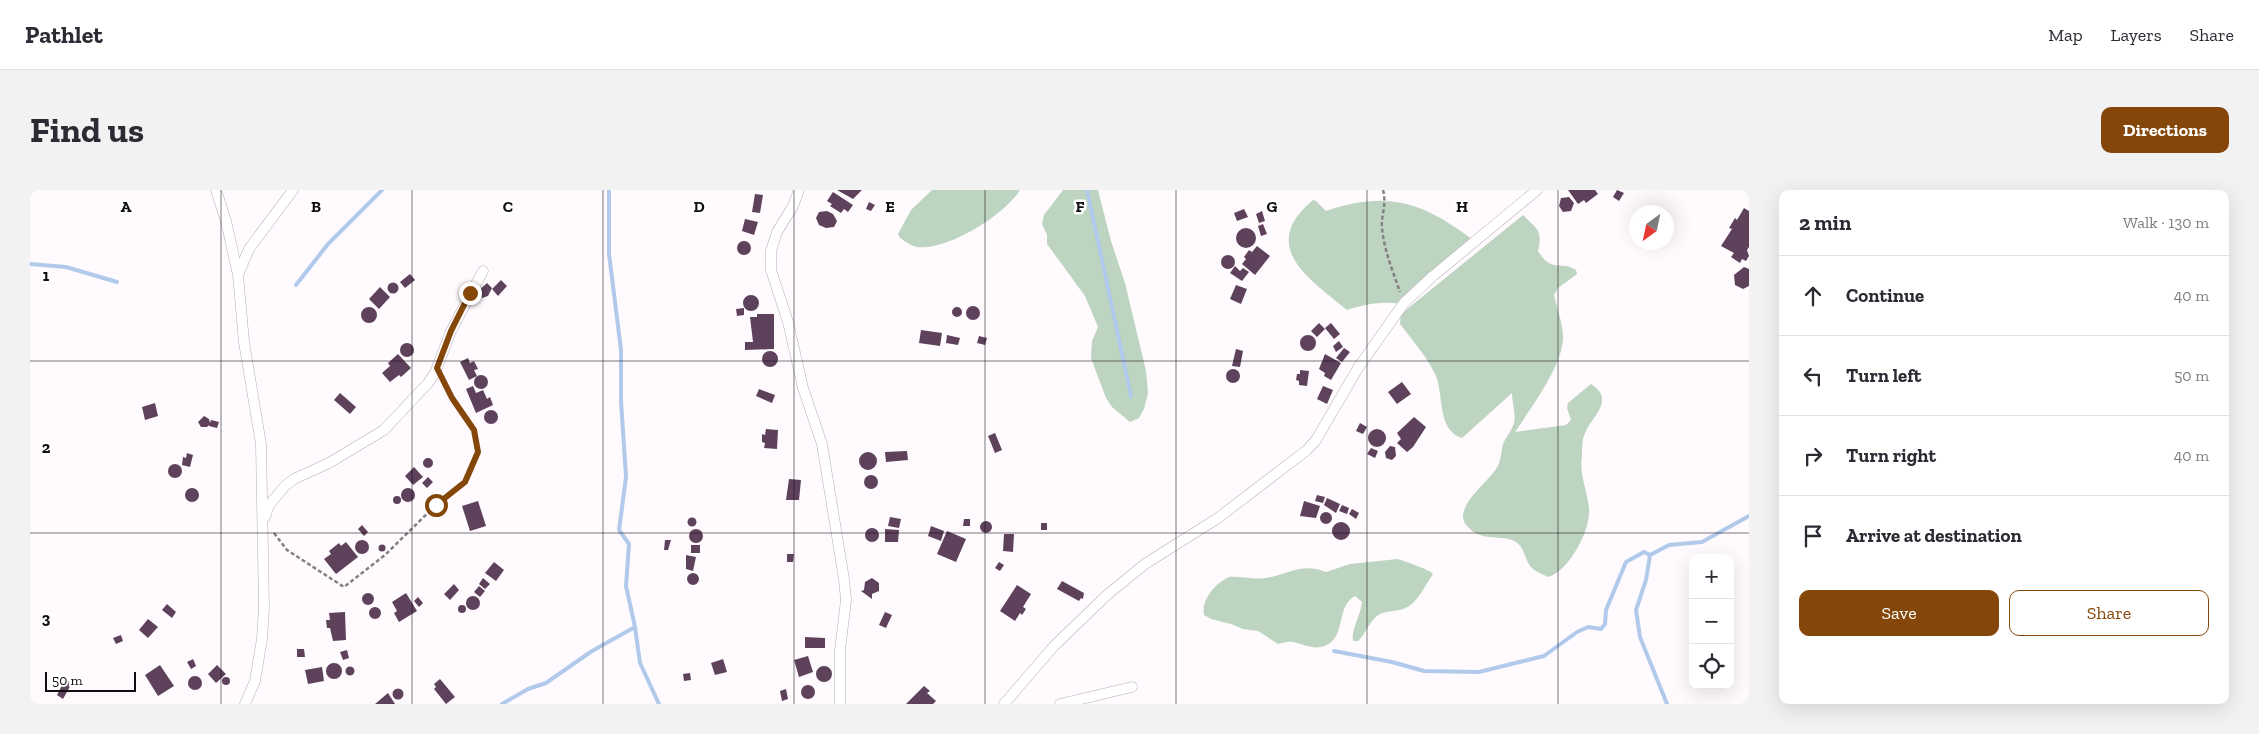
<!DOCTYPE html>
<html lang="en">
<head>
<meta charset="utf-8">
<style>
	:root { --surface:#fff; --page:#f2f2f3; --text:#2b2b33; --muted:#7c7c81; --line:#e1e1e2; --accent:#854609 }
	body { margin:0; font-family:"Zilla Slab",serif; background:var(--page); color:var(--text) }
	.controls { position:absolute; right:15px; bottom:15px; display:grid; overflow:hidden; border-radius:10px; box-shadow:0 5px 20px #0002 }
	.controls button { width:45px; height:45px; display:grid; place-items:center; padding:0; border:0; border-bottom:1px solid var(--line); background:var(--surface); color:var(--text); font:25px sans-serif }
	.compass { position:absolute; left:1599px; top:15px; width:45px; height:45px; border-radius:50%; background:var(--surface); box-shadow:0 5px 20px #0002; rotate:213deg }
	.scale { position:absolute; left:15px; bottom:12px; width:91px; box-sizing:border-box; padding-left:5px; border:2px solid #120d12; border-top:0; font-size:14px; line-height:18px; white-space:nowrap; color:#120d12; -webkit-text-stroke:4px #fff; paint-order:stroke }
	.stop { position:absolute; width:15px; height:15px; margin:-11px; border:4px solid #854609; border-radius:50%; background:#fff }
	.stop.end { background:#854609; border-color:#fff; box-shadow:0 1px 5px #0008 }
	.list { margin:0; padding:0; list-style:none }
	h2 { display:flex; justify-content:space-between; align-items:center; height:65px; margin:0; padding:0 20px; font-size:21px }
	h2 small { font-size:16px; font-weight:400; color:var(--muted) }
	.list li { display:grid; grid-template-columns:32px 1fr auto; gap:15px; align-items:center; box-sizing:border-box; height:80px; padding:0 20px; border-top:1px solid var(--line) }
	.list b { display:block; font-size:19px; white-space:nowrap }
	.list em { font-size:16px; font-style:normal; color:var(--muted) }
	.actions { display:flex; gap:10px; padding:15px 20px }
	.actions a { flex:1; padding:11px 0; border:1px solid var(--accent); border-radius:10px; text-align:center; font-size:18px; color:var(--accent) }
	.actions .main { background:var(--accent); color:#fff }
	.icon { flex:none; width:28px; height:28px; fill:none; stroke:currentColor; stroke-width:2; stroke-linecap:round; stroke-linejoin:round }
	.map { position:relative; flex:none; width:1719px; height:514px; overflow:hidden; border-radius:10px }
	header { display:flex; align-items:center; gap:30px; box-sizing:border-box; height:70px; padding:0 25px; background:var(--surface); border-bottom:1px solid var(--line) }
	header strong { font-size:24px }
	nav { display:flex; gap:28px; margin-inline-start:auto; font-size:18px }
	.intro { display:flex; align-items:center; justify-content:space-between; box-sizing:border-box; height:120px; padding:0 30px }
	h1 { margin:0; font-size:35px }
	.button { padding:12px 22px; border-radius:10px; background:var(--accent); color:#fff; font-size:18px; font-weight:700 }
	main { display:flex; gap:30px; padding:0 30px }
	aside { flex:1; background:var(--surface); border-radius:10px; box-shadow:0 5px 20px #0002 }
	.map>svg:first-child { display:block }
	.green { fill:#bdd4c0 }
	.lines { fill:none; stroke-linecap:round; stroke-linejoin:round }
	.stream { stroke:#b1caeb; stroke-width:4 }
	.building { fill:#5e425b }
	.street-casing { stroke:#bcabba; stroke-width:11 }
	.path { stroke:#848084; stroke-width:2.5; stroke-dasharray:4 2.5; stroke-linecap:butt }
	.street { stroke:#fff; stroke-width:10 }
	.route { stroke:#854609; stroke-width:6 }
	.grid { fill:none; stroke:#120d12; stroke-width:1; stroke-opacity:0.55 }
	.grid-label { font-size:16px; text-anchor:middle; font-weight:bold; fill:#120d12; stroke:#fff; stroke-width:5; stroke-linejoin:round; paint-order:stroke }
</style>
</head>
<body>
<header>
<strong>Pathlet</strong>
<nav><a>Map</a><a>Layers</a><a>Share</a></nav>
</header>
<div class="intro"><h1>Find us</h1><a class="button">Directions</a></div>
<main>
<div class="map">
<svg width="1719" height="514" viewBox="0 0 1719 514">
	<rect width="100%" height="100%" fill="#fefafd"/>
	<path class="green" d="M 902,0 L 990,0 C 975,25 917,61 887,57 C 881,56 875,51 870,48 L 868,44 L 881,20 Z
		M 1033,0 L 1068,0 L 1081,51 L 1095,93 L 1116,181 L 1118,203 L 1114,219 L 1109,228 L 1100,232 L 1082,217 L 1076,208 L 1061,168 L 1062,151 L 1068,137 L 1055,106 L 1017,54 L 1017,45 L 1012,34 L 1014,25 Z
		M 1283,10 L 1286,11 L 1296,21 C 1357,0 1393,12 1443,50 L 1371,114 C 1352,111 1336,114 1317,120 C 1278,88 1228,56 1283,10 Z
		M 1493,25 C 1507,39 1513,40 1508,61 C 1522,84 1530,70 1546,80 L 1547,84 L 1528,98 L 1524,105 C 1527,119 1534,137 1533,150 C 1531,178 1500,219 1485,242 L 1536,235 L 1541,230 L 1537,218 L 1538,213 L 1561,194 C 1586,210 1562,226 1555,243 C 1552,249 1552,258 1552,266 C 1549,284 1557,300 1559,318 C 1561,340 1539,381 1518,387 C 1513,384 1506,382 1502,378 C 1494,370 1496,359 1486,352 C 1471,343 1453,354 1437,336 C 1421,319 1458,292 1466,279 C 1471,273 1471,262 1473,254 C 1476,247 1482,240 1484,233 C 1486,225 1482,212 1482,203 L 1432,248 C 1407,240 1414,207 1406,186 C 1398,168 1382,150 1370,134 L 1371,124 Z
		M 1368,369 C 1374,371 1401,380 1403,384 C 1395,395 1387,415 1373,419 C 1364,422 1355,420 1347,426 C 1338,433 1336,444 1328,451 L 1323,451 C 1321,439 1331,425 1332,412 L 1325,406 C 1307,416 1315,442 1300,453 C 1287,462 1277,455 1263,452 C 1258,451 1253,453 1248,454 L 1228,441 L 1213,439 L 1201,434 L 1181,429 L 1174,425 C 1171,409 1186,393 1199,387 C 1211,386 1223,390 1235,388 C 1259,385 1270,372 1296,382 L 1320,374 Z"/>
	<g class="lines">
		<path class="stream" d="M 579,0 L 579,64 L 591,160 L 591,211 L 596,287 L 589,340 L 599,354 L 596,396 L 605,437 L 610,473 L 629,514
			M 1057,0 L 1101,206
			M 0,74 L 36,77 L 87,92
			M 266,95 L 298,54 L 352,0
			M 1304,461 L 1362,472 L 1394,481 L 1449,482 L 1514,466 L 1547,442 L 1558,437 L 1571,439 L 1575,434 L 1576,420 L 1596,372 L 1614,362 L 1620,365
			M 472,514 L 498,499 L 516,493 L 562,461 L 605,437
			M 1637,514 L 1610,447 L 1606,420 L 1616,390 L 1620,365 L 1639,355 L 1672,352 L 1719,326"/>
	</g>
	<path class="building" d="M 807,0 L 832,0 L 823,9 Z
		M 1538,0 L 1565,0 L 1568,4 L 1556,13 L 1554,10 L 1548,14 Z
		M 1587,0 L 1594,3 L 1589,11 L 1583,7 Z
		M 803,2 L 823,15 L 818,22 L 814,19 L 811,23 L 800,16 L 802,14 L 797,11 Z
		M 725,4 L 733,5 L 730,23 L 722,22 Z
		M 1539,7 L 1544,13 L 1541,21 L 1533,22 L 1529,16 L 1531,8 Z
		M 839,12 L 845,15 L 841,21 L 836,19 Z
		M 1714,18 L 1719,21 L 1719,57 L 1717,60 L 1719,66 L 1716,71 L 1712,69 L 1710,73 L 1701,67 L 1704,63 L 1691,56 L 1702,39 L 1699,38 L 1705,28 L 1707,30 Z
		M 1214,19 L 1218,27 L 1207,31 L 1204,23 Z
		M 797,21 L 803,24 L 807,31 L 804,37 L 796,38 L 789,35 L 786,28 L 789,22 Z
		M 1232,21 L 1235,31 L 1229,33 L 1226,24 Z
		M 715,29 L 728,32 L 724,45 L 712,41 Z
		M 1233,34 L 1237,44 L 1231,46 L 1228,36 Z
		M1206 48a10 10 0 1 1 20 0a10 10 0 1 1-20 0Z
		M707 58a7 7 0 1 1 14 0a7 7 0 1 1-14 0Z
		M 1227,56 L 1240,66 L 1225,85 L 1212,74 L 1216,69 L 1214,67 L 1219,60 L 1222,62 Z
		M1191 72a7 7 0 1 1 14 0a7 7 0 1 1-14 0Z
		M 1205,76 L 1210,81 L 1213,78 L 1219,82 L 1212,91 L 1200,83 Z
		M 1714,77 L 1719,79 L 1719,96 L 1713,99 L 1705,95 L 1704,85 Z
		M 380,84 L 385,90 L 375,98 L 370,92 Z
		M 471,90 L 477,96 L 468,106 L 462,99 Z
		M357.5 98a5.5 5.5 0 1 1 11 0a5.5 5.5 0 1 1-11 0Z
		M 457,93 L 462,98 L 458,106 L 452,108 L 448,101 Z
		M 1206,95 L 1217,99 L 1211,114 L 1200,109 Z
		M 350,97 L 360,107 L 349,119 L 339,109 Z
		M713 113a8 8 0 1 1 16 0a8 8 0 1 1-16 0Z
		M936 123a7 7 0 1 1 14 0a7 7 0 1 1-14 0Z
		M331 125a8 8 0 1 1 16 0a8 8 0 1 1-16 0Z
		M922 122a5 5 0 1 1 10 0a5 5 0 1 1-10 0Z
		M 714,118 L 714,125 L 707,126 L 706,119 Z
		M 727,124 L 744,124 L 744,159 L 715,160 L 715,152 L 723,152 L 720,127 L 727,127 Z
		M 1289,133 L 1295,139 L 1287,147 L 1281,141 Z
		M 1301,133 L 1310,144 L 1304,149 L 1295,138 Z
		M 891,140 L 912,143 L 910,156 L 889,153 Z
		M1270 153a8 8 0 1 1 16 0a8 8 0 1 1-16 0Z
		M 917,145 L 930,148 L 928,155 L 916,153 Z
		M 949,146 L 957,148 L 955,155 L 947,153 Z
		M 1309,151 L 1313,157 L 1306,162 L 1303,156 Z
		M370 160a7 7 0 1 1 14 0a7 7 0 1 1-14 0Z
		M 1314,158 L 1320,162 L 1312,172 L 1306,168 Z
		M 1206,159 L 1213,161 L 1210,177 L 1202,176 Z
		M732 169a8 8 0 1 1 16 0a8 8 0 1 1-16 0Z
		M 368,164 L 381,178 L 371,187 L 369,185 L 360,192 L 352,183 L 360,176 L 358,173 Z
		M 1295,164 L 1311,173 L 1301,190 L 1294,186 L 1295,183 L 1289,179 Z
		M 438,168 L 440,173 L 444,171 L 448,179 L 444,180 L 447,186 L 439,190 L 430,172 Z
		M1196 186a7 7 0 1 1 14 0a7 7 0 1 1-14 0Z
		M 1270,180 L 1279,181 L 1277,196 L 1269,195 L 1269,191 L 1266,190 L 1267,184 L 1270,184 Z
		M444 192a7 7 0 1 1 14 0a7 7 0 1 1-14 0Z
		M 1372,192 L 1381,204 L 1367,214 L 1358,202 Z
		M 443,196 L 446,203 L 453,200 L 457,209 L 460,207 L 463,215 L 446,223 L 436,199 Z
		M 1293,196 L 1303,200 L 1297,214 L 1287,209 Z
		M 729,199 L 745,205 L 742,213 L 726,206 Z
		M 310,203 L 326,217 L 320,224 L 304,210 Z
		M 125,213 L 128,226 L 115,230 L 112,217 Z
		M454 227a7 7 0 1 1 14 0a7 7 0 1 1-14 0Z
		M 174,226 L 179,229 L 180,233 L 181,230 L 189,232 L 187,238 L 179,236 L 179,235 L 177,237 L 171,237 L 168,232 Z
		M 1384,227 L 1396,237 L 1383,257 L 1377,262 L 1367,253 L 1371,249 L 1367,243 Z
		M 1330,233 L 1337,237 L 1333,244 L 1326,241 Z
		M 736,239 L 748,240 L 747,259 L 734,258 L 735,253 L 732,252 L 732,244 L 735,245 Z
		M1338 248a9 9 0 1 1 18 0a9 9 0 1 1-18 0Z
		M 965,243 L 972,260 L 965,263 L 958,246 Z
		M 1360,256 L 1365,257 L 1366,266 L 1362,270 L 1356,268 L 1355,262 Z
		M 1341,258 L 1348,261 L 1345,268 L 1337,264 Z
		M 877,261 L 878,270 L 856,272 L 855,262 Z
		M829 271a9 9 0 1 1 18 0a9 9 0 1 1-18 0Z
		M 157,263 L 163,265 L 160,277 L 152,275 L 153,267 L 156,268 Z
		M393 273a5 5 0 1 1 10 0a5 5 0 1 1-10 0Z
		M138 281a7 7 0 1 1 14 0a7 7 0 1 1-14 0Z
		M 384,277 L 393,287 L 383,295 L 375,286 Z
		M834 292a7 7 0 1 1 14 0a7 7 0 1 1-14 0Z
		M 398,287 L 403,292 L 397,298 L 392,293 Z
		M 759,289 L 771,290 L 769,310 L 756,310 Z
		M155 305a7 7 0 1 1 14 0a7 7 0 1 1-14 0Z
		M371 305a7 7 0 1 1 14 0a7 7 0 1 1-14 0Z
		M 1287,305 L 1295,307 L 1293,313 L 1285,311 Z
		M363 310a4 4 0 1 1 8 0a4 4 0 1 1-8 0Z
		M 1297,308 L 1310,314 L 1306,323 L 1294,315 Z
		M 448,311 L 456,336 L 440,341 L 432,316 Z
		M 1274,311 L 1290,316 L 1286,328 L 1270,326 Z
		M 1312,315 L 1319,318 L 1317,324 L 1309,321 Z
		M 1322,319 L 1329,323 L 1326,329 L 1319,324 Z
		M1290 328a6 6 0 1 1 12 0a6 6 0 1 1-12 0Z
		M 860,327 L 871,329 L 869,338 L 858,336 Z
		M657.5 332a4.5 4.5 0 1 1 9 0a4.5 4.5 0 1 1-9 0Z
		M 934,329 L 940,329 L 940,336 L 933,336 Z
		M950 337a6 6 0 1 1 12 0a6 6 0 1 1-12 0Z
		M1302 341a9 9 0 1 1 18 0a9 9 0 1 1-18 0Z
		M 1011,333 L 1017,333 L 1017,340 L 1011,340 Z
		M 332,335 L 338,342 L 334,346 L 328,339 Z
		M 901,336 L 914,341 L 911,351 L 898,346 Z
		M835 345a7 7 0 1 1 14 0a7 7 0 1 1-14 0Z
		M659 346a7 7 0 1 1 14 0a7 7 0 1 1-14 0Z
		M 855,339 L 869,340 L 868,352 L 855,352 Z
		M 917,341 L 936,349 L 926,372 L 907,364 Z
		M 974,344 L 984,344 L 983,362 L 973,361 Z
		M 635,350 L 641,350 L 638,360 L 634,360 Z
		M325 357a7 7 0 1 1 14 0a7 7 0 1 1-14 0Z
		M 316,352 L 328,367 L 306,384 L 294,369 L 301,364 L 299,361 L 309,353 L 311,356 Z
		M348.5 358a3.5 3.5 0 1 1 7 0a3.5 3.5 0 1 1-7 0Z
		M 661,355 L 670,355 L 670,363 L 661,363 Z
		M 757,364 L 764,364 L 763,372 L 757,372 Z
		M 656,365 L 666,367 L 663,381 L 656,379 Z
		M 464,372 L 474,380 L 466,391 L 455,383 Z
		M 969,372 L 974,375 L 970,381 L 965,378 Z
		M657 389a6 6 0 1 1 12 0a6 6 0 1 1-12 0Z
		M 453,388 L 460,394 L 455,399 L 449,394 Z
		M 842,388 L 849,393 L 849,401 L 842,404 L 842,409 L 831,401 L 834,400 L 835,392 Z
		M 1032,391 L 1054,403 L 1053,409 L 1051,408 L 1049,411 L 1027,399 Z
		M 424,394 L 429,400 L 420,410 L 414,404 Z
		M 987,395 L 1001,404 L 993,417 L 996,419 L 992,425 L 990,423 L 985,431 L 970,421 Z
		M 449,396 L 455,401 L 450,407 L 444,402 Z
		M 376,403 L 387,421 L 369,432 L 364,423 L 367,421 L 362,412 Z
		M332 409a6 6 0 1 1 12 0a6 6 0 1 1-12 0Z
		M436 413a7 7 0 1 1 14 0a7 7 0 1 1-14 0Z
		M 388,407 L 393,413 L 389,417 L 384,411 Z
		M 137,414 L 146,422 L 142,428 L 132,420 Z
		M428 419a4 4 0 1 1 8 0a4 4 0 1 1-8 0Z
		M339 423a6 6 0 1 1 12 0a6 6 0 1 1-12 0Z
		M 315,422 L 316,450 L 303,451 L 300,438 L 297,438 L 296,430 L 300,430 L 299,423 Z
		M 855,422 L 862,425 L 856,438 L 849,435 Z
		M 118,429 L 128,437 L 118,448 L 109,440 Z
		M 91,445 L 93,451 L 86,454 L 83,448 Z
		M 775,447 L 795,448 L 795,458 L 775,458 Z
		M 267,459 L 274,459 L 275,467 L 267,467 Z
		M 317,460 L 319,468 L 313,470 L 310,462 Z
		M 778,466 L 783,482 L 769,487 L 764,470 Z
		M 163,469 L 166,476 L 161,479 L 157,472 Z
		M 693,469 L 697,482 L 685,485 L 681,473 Z
		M296 481a8 8 0 1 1 16 0a8 8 0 1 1-16 0Z
		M 130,475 L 144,496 L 128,506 L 115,485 Z
		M 187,475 L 196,484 L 186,493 L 178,484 Z
		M786 484a8 8 0 1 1 16 0a8 8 0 1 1-16 0Z
		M315.5 481a4.5 4.5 0 1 1 9 0a4.5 4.5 0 1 1-9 0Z
		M 292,477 L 294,491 L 278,494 L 275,480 Z
		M 660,483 L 661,490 L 654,491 L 653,484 Z
		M158 493a7 7 0 1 1 14 0a7 7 0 1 1-14 0Z
		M192 491a4 4 0 1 1 8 0a4 4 0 1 1-8 0Z
		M 35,489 L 42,493 L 33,509 L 27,505 Z
		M 410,489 L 425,507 L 416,514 L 404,499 L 406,497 L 404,494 Z
		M771 502a7 7 0 1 1 14 0a7 7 0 1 1-14 0Z
		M 894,496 L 900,501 L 897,503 L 906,511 L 903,514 L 876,514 Z
		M362.5 504a5.5 5.5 0 1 1 11 0a5.5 5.5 0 1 1-11 0Z
		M 756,499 L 758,509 L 752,511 L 750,501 Z
		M 358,503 L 365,514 L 345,514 Z"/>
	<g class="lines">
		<defs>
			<path id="street" d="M 186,0 L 196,31 L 208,85 L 214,152 L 231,254 L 234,417 L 232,449 L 225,491 L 215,514
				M 769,0 L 763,16 L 747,42 L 741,61 L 741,80 L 758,132 L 773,198 L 792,254 L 814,389 L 816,410 L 810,460 L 810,514
				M 208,85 L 219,59 L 263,0
				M 235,327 L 239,315 L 255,296 L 264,289 L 299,273 L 354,240 L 398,193 L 405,183 L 421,141 L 453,81
				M 974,514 L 1024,456 L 1077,405 L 1115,374 L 1188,328 L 1277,260 L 1286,250 L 1328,178 L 1374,113 L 1403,86 L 1507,0
				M 1030,514 L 1102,497"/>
		</defs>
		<use href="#street" class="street-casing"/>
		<path class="path" d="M 1353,0 C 1357,15 1351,24 1352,38 C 1354,60 1363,82 1370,102
			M 244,343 L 257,360 L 314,397 L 355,365 L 406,315 L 435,292 L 448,263 L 444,241 L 422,208 L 413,189"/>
		<use href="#street" class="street"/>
	</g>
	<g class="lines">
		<path class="route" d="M 406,315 L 435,292 L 448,262 L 444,240 L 422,208 L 407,178 L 421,141 L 440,103"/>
	</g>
	<path class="grid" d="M 191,0 L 191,514M 382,0 L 382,514M 573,0 L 573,514M 764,0 L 764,514M 955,0 L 955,514M 1146,0 L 1146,514M 1337,0 L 1337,514M 1528,0 L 1528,514M 0,171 L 1719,171M 0,343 L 1719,343"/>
	<g class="grid-label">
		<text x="96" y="22">A</text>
		<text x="286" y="22">B</text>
		<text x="478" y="22">C</text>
		<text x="669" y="22">D</text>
		<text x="860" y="22">E</text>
		<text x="1050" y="22">F</text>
		<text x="1242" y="22">G</text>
		<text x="1432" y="22">H</text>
		<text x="16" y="91">1</text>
		<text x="16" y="263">2</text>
		<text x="16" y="434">3</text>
	</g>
</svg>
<div class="controls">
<button>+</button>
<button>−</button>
<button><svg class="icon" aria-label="locate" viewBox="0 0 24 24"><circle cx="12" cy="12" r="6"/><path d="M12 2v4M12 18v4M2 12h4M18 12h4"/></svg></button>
</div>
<svg class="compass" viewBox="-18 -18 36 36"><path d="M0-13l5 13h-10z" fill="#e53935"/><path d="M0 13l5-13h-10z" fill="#7c7c81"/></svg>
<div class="scale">50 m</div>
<div class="stop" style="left:406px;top:315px"></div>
<div class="stop end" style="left:440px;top:103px"></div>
</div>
<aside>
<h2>2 min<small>Walk · 130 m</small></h2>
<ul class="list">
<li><svg class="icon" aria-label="ahead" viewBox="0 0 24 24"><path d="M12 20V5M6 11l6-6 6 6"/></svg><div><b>Continue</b></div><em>40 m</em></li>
<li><svg class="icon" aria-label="left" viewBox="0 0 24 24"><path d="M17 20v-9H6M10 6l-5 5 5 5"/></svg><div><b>Turn left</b></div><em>50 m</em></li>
<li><svg class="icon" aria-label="right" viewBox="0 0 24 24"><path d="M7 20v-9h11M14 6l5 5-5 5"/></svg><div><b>Turn right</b></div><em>40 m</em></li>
<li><svg class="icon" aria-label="arrive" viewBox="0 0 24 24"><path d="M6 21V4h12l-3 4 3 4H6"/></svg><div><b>Arrive at destination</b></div></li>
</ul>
<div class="actions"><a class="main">Save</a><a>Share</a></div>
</aside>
</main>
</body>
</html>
